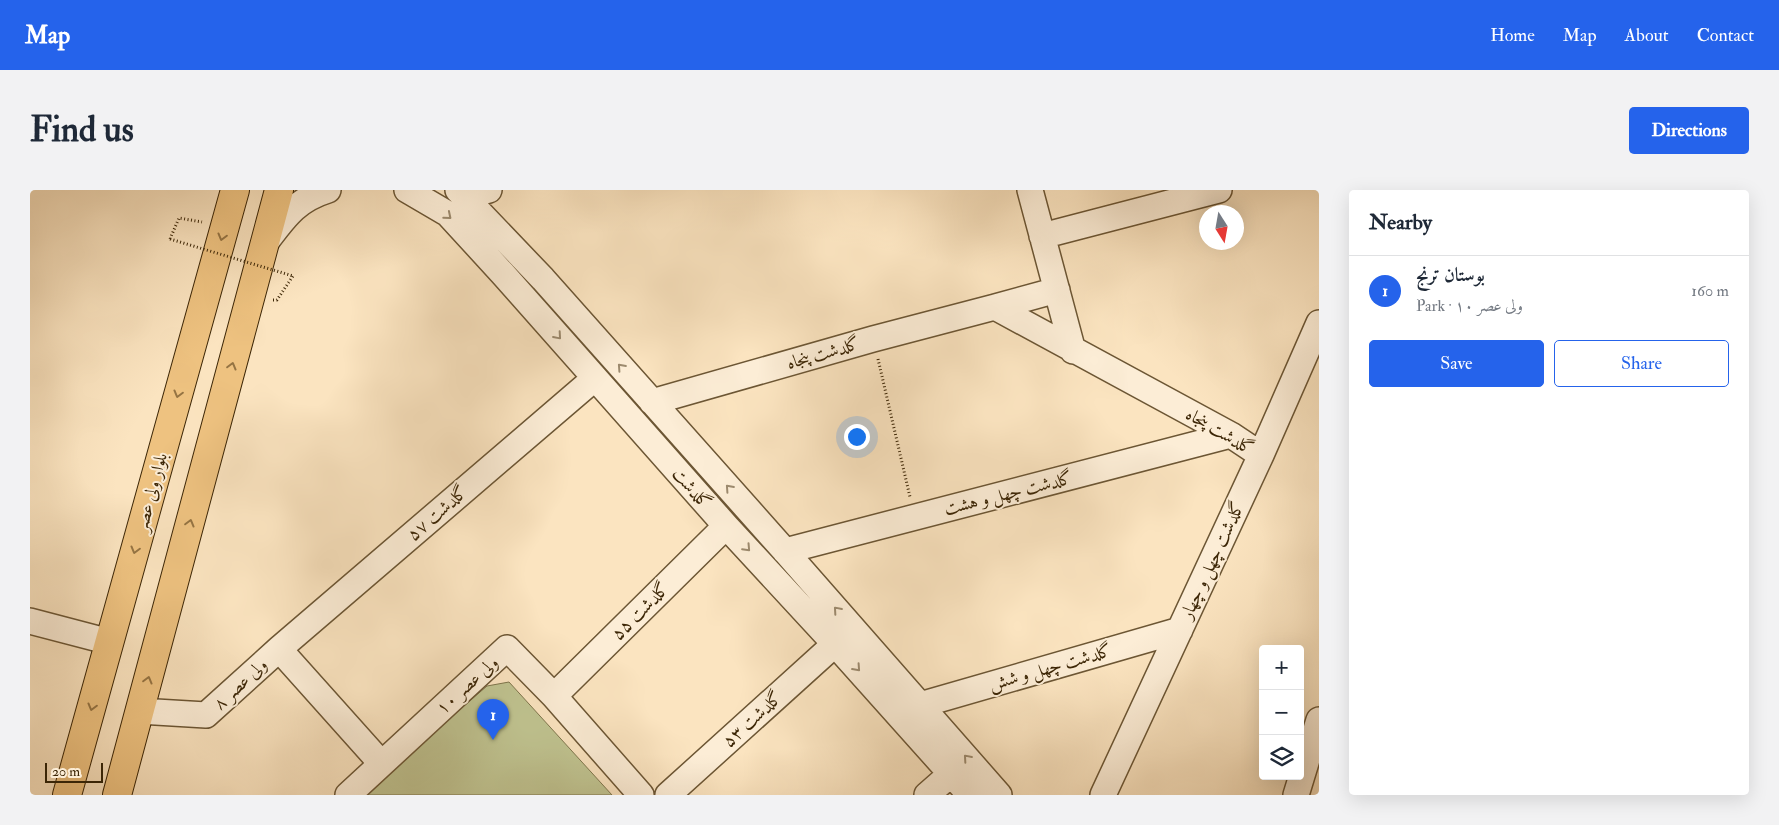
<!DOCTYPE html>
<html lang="en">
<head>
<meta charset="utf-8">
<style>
	:root { --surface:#fff; --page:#f2f2f3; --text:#1f2937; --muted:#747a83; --line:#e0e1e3; --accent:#2563eb }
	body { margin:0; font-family:"IM FELL Double Pica",Amiri,serif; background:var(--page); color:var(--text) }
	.controls { position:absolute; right:15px; bottom:15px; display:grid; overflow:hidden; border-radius:5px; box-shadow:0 5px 20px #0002 }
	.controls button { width:45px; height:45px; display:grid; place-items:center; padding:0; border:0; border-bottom:1px solid var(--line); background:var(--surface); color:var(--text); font:25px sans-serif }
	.compass { position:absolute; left:1169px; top:15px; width:45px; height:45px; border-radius:50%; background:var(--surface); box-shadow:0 5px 20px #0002; rotate:169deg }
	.scale { position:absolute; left:15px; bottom:12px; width:58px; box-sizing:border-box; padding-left:5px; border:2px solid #3c2606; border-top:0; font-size:14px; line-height:18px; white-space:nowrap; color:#3c2606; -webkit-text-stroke:4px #fcedd6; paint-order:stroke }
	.you { position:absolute; left:826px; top:246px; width:18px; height:18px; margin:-12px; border:4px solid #fff; border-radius:50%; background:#1a73e8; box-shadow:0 0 0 8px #1a73e833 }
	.badge { display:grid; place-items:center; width:32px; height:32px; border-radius:50%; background:var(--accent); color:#fff; font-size:16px; font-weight:700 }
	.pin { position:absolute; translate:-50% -41px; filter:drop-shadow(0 1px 2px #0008) }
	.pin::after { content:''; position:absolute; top:26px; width:18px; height:15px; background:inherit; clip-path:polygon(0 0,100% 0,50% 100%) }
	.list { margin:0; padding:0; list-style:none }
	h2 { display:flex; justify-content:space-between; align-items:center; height:65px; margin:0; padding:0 20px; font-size:21px }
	h2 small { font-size:16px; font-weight:400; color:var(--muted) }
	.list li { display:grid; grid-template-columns:32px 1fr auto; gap:15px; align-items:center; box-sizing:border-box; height:70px; padding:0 20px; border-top:1px solid var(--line) }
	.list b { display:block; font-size:19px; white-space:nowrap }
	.list p { margin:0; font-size:16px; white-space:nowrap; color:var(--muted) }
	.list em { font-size:16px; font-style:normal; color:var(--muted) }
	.actions { display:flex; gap:10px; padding:15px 20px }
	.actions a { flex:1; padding:11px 0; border:1px solid var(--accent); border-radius:5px; text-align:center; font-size:18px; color:var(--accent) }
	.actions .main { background:var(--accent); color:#fff }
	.icon { flex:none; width:28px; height:28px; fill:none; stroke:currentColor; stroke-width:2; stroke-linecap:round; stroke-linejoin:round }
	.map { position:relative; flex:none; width:1289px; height:605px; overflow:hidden; border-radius:5px }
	header { display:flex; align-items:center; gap:30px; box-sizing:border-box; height:70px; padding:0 25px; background:var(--accent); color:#fff }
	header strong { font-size:24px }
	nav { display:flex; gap:28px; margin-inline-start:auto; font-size:18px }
	.intro { display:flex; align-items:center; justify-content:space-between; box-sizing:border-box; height:120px; padding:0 30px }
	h1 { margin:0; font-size:35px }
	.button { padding:12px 22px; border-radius:5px; background:var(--accent); color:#fff; font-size:18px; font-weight:700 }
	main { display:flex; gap:30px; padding:0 30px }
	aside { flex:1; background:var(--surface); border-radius:5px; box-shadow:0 5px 20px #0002 }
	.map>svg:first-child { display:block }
	.green { fill:#c0c491; stroke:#7e754c }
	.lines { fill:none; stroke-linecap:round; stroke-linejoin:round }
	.minor-casing { stroke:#6c5634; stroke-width:28 }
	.major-casing { stroke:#3c2606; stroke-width:30 }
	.path { stroke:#3c2606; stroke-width:3; stroke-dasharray:1 2.5; stroke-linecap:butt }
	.minor { stroke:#fcedd6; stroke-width:25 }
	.major { stroke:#eec280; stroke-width:28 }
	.path-bridge { stroke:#3c2606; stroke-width:3; stroke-dasharray:1 2.5; stroke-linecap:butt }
	.oneway { stroke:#9c8a6e }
	.oneway2 { stroke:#957443 }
	.labels { text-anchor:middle; stroke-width:4; stroke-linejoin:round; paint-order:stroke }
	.street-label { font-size:18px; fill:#3c2606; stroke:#fcedd6 }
</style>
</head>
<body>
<header>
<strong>Map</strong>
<nav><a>Home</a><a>Map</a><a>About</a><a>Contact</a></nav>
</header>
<div class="intro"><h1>Find us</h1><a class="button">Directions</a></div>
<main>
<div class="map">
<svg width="1289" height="605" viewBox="0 0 1289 605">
	<rect width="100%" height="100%" fill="#fbe4c0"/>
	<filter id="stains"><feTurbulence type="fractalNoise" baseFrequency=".004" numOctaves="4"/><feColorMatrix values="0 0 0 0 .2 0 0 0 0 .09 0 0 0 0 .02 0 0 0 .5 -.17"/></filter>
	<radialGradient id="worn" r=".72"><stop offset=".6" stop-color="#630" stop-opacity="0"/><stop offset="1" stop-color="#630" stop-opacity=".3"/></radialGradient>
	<path class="green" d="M 479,492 L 582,605 L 331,605 L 457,496 Z"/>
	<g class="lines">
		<defs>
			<path id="minor" d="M 377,0 L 418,24 L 473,84 L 696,336 L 805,454 L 940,605
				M 428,0 L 513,89 L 755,361 L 969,605
				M 1000,0 L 1043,161
				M 434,7 L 459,0
				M 1012,46 L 1189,0
				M 236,52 C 255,27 266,10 298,0
				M 965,117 L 1027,100
				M 622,212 L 843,149 L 965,117 L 1201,245 L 1231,265
				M 755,361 L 1201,245
				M 0,431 L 80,452
				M 249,459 L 351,573
				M 524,506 L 696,336
				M 890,515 L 1150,440
				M 109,521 L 176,525 L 249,459 L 565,188
				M 318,605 L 477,458 L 524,506 L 611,605
				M 638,605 L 805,454
				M 897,605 L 922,583
				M 1073,605 L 1231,265 L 1289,133
				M 1266,605 L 1289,530"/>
			<path id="major" d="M 37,605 L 205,0
				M 87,605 L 249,0"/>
		</defs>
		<use href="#minor" class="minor-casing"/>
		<use href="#major" class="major-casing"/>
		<path class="path" d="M 140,49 L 149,28 L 172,32
			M 243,110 L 247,110 L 263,86
			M 848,169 L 880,307"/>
		<use href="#minor" class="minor"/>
		<use href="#major" class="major"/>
		<path class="path-bridge" d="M 140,49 L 263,86"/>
	</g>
	<defs><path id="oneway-chevron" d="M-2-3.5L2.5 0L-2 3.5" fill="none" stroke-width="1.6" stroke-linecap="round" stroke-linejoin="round" transform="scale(1.25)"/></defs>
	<g class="oneway">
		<use href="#oneway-chevron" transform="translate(418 26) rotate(40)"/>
		<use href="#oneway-chevron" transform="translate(528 146) rotate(49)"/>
		<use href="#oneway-chevron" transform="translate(591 177) rotate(-132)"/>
		<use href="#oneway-chevron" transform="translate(699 298) rotate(-132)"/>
		<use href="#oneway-chevron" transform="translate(717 358) rotate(47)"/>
		<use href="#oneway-chevron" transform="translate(807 420) rotate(-131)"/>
		<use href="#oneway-chevron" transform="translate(827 478) rotate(48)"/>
		<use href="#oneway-chevron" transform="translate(937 568) rotate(-131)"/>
	</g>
	<g class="oneway2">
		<use href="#oneway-chevron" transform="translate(192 47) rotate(105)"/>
		<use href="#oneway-chevron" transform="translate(202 176) rotate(-75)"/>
		<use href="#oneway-chevron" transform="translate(148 204) rotate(105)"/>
		<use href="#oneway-chevron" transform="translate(160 333) rotate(-75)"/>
		<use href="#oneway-chevron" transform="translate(105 360) rotate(105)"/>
		<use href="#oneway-chevron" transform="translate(118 490) rotate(-75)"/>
		<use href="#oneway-chevron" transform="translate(62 517) rotate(105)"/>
	</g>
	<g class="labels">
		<g class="street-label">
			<text transform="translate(793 163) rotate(-16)" y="6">گلدشت پنجاه</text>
			<text transform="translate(1190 241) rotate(30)" y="6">گلدشت پنجاه</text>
			<text transform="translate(662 298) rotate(48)" y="6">گلدشت</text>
			<text transform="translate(121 302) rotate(-75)" y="6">بلوار ولی عصر</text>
			<text transform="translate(978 303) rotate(-14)" y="6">گلدشت چهل و هشت</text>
			<text transform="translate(407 323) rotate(-41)" y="6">گلدشت ۵۷</text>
			<text transform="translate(1182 370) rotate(-65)" y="6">گلدشت چهل و چهار</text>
			<text transform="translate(610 421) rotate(-45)" y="6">گلدشت ۵۵</text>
			<text transform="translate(1020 477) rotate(-16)" y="6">گلدشت چهل و شش</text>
			<text transform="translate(210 494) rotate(-43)" y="6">ولی عصر ۸</text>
			<text transform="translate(437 495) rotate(-42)" y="6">ولی عصر ۱۰</text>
			<text transform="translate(722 529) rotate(-42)" y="6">گلدشت ۵۳</text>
		</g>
	</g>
	<rect width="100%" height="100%" filter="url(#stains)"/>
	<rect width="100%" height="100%" fill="url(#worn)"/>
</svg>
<div class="controls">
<button>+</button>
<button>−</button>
<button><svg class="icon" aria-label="layers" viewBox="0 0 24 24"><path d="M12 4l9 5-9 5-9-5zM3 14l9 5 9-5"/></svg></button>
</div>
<svg class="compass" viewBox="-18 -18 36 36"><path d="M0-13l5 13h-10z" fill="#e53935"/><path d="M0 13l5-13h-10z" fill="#747a83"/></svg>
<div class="scale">20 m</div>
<div class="you"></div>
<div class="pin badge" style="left:463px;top:550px">1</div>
</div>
<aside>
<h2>Nearby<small></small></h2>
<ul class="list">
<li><span class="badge">1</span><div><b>بوستان ترنج</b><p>Park · ولی عصر ۱۰</p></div><em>160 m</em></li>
</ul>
<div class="actions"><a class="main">Save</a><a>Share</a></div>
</aside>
</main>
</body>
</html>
